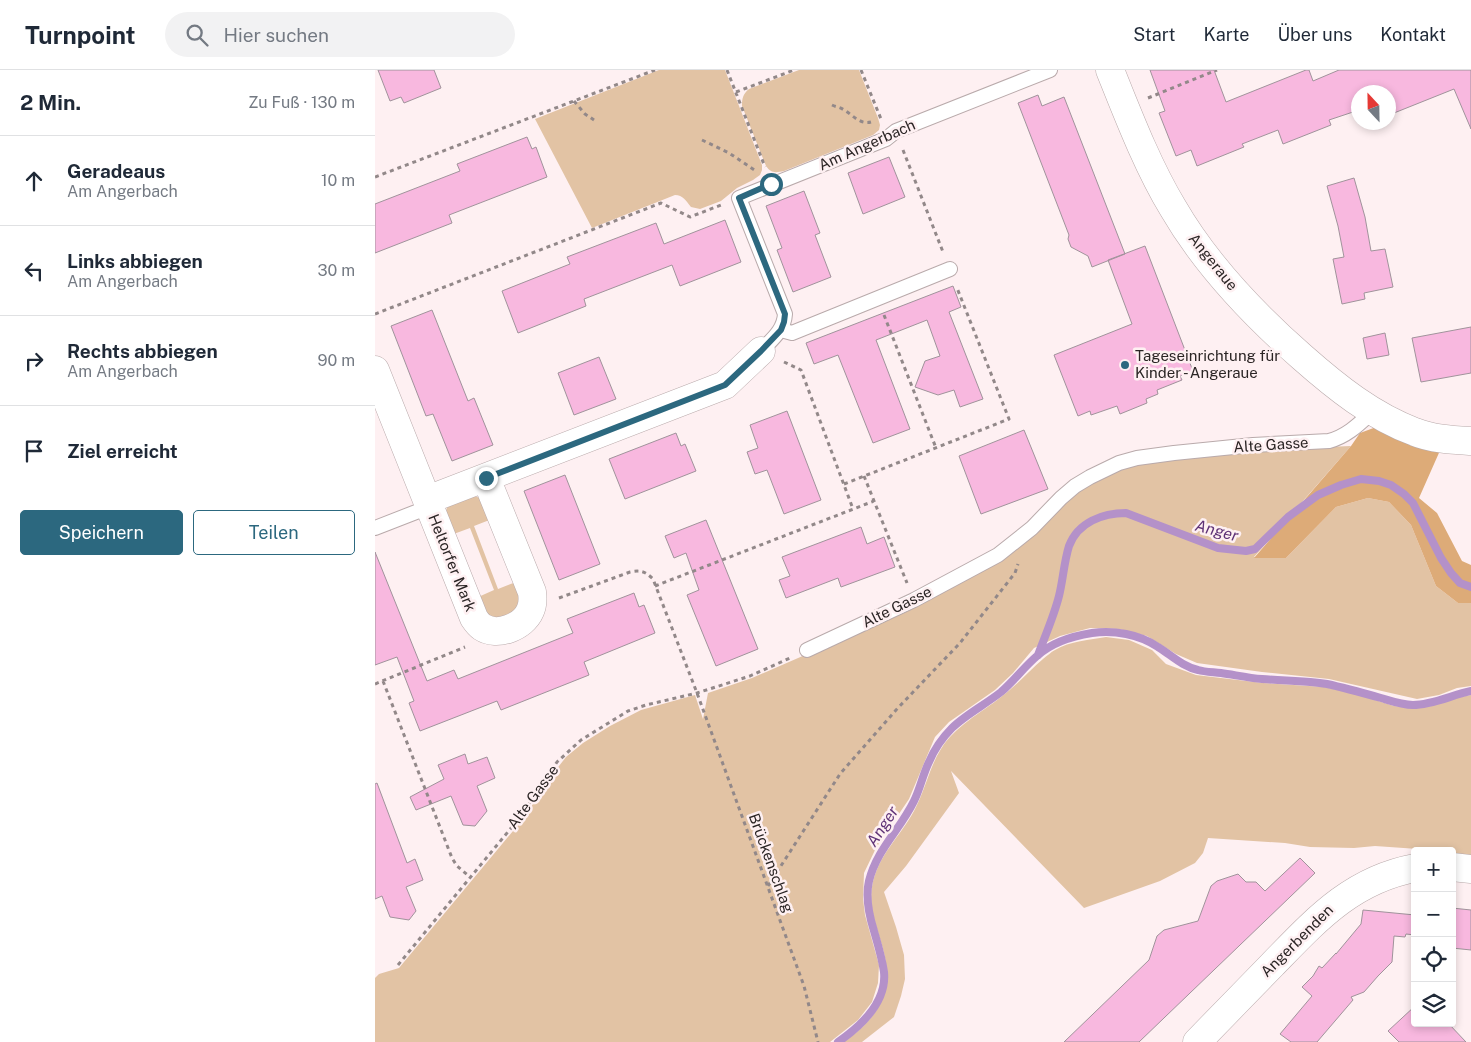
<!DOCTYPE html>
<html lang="de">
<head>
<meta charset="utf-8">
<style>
	:root { --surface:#fff; --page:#f2f2f3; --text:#1f2937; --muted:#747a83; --line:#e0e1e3; --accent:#2c687f }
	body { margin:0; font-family:"Public Sans",sans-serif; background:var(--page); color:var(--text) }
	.controls { position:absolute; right:15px; bottom:15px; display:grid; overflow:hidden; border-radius:5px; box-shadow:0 2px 8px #0003 }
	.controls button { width:45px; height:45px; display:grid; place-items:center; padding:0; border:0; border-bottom:1px solid var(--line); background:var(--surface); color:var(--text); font:25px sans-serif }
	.compass { position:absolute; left:976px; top:15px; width:45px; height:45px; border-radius:50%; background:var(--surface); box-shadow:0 2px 8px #0003; rotate:338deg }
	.stop { position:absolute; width:15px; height:15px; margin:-11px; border:4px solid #2c687f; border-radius:50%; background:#fff }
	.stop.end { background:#2c687f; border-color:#fff; box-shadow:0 1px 5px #0008 }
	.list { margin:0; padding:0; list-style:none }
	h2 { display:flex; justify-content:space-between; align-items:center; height:65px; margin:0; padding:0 20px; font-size:21px }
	h2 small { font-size:16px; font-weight:400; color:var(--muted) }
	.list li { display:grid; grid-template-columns:32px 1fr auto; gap:15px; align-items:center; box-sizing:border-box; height:90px; padding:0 20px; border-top:1px solid var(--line) }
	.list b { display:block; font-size:19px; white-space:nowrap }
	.list p { margin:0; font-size:16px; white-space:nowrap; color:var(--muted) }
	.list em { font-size:16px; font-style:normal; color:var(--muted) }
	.actions { display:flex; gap:10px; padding:15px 20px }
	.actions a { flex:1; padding:11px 0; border:1px solid var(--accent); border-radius:5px; text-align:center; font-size:18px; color:var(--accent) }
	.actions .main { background:var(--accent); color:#fff }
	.icon { flex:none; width:28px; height:28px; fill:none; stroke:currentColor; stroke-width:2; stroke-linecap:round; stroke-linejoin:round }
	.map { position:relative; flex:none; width:1096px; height:972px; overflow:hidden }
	header { display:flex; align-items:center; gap:30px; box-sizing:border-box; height:70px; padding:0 25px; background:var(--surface); border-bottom:1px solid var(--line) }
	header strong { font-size:24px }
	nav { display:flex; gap:28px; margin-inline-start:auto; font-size:18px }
	.search { width:350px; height:45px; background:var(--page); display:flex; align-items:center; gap:12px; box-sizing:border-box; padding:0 18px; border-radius:28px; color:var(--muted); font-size:19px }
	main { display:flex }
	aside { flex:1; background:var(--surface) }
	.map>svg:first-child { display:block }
	.green { fill:#e2c3a4 }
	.forest { fill:#ddab78 }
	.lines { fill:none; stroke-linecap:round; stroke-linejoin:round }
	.stream { stroke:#b491c9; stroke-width:8 }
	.building { fill:#f8b8df; stroke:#a0939b }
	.lane-casing { stroke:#b9aaab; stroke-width:16 }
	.street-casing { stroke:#b9aaab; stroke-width:29 }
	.path { stroke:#928889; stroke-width:3; stroke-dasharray:4 4; stroke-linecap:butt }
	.lane { stroke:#fff; stroke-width:14 }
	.street { stroke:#fff; stroke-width:28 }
	.route { stroke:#2c687f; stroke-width:6 }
	.poi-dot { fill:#2c687f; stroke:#fef0f2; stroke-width:2 }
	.labels { text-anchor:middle; stroke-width:5; stroke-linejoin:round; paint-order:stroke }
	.street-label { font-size:15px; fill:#2b2525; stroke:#fef0f2 }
	.poi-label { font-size:15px; fill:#2b2525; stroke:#fef0f2; text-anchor:start }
	.water-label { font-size:16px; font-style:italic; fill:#603377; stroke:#fef0f2 }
</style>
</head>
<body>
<header>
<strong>Turnpoint</strong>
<div class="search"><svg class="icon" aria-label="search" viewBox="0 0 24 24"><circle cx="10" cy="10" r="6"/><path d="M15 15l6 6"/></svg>Hier suchen</div>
<nav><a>Start</a><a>Karte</a><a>Über uns</a><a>Kontakt</a></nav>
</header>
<main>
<aside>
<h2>2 Min.<small>Zu Fuß · 130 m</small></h2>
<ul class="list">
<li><svg class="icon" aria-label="ahead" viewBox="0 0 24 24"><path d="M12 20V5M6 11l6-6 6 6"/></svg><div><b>Geradeaus</b><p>Am Angerbach</p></div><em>10 m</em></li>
<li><svg class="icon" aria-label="left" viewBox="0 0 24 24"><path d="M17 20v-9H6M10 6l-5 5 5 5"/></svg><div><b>Links abbiegen</b><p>Am Angerbach</p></div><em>30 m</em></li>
<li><svg class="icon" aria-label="right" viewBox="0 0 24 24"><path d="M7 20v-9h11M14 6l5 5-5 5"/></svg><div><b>Rechts abbiegen</b><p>Am Angerbach</p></div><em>90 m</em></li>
<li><svg class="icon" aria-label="arrive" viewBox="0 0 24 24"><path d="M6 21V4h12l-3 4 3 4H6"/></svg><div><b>Ziel erreicht</b></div></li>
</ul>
<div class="actions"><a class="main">Speichern</a><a>Teilen</a></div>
</aside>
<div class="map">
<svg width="1096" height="972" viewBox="0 0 1096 972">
	<rect width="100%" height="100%" fill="#fef0f2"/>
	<path class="green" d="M 284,0 L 350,0 L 387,95 L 387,100 L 385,105 L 378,110 L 362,118 L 346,131 L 325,139 L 316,137 C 311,131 308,125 300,125 L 217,158 L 160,49 Z
		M 424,0 L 484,0 L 503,48 L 505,55 L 504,60 L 498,65 L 409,101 C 400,103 396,103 391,96 L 367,36 C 367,28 368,24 374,19 Z
		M 976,376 L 879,487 L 911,488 L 961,437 L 993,428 L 1014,432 L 1036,455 L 1061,516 L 1083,533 L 1096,533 L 1096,616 L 1082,618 L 1064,625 L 1042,629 L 954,609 L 887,602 L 822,593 L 801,584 L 772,566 L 744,559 L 715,558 L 685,566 L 659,578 L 638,603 L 620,620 L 574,652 L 560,667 L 534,729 L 501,778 L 489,803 L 488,829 L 490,845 L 504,895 L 503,913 L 497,932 L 483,950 L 455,972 L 0,972 L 0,908 L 4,904 L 24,898 L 148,749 L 177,705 L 191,687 L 208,673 L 235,656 L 266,640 L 320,625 L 328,649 L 333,623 L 377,608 L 446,578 L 608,500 L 717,410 L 763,393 L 878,380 Z
		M 95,424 C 110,428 111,437 117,449 L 99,456 L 123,519 L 141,512 L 147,531 L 138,545 L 115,549 L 101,528 L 119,520 L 95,458 L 76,465 C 67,435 68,436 95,424 Z
		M 731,567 L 754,570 L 777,580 L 791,594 L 821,605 L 888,613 L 949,617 L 978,623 L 1019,636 L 1038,638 L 1056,636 L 1080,628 L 1096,625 L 1096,787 L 1077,786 L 1077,781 L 1043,781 L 1043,779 L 1000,776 L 979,778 L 935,777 L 910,773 L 833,768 L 828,783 L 820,793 L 785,811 L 709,838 L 576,701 L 584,723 L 531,796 L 509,822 L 521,857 L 529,885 L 530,909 L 526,926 L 519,947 L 487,972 L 468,972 C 501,951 519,923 509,883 C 504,861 493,840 497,817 C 502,786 525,767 539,741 C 550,721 554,698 566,679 C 580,656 606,643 626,627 C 641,616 654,601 668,589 C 672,586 676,582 680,580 C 695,571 715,570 731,567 Z"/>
	<path class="forest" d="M 1004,356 L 1067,376 L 1044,428 L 1062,443 L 1087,491 L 1096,495 L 1096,533 L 1083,533 L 1061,516 L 1036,455 L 1014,432 L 993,428 L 961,437 L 911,488 L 879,488 L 976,376 L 985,363 Z"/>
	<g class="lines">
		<path class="stream" d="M 663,585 C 670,566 679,546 684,526 C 688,510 689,492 694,476 C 703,452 728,443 751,443 L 843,478 L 871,481 L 880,479 L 913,447 L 943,425 L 966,415 L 986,409 L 1004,411 L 1016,415 L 1029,424 L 1038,433 L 1066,488 L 1076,503 L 1085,513 L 1096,517
			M 463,972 C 486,956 512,932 509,902 C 507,888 503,875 499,861 C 494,845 490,828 494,811 C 502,779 525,760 539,731 C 545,719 548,704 554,692 C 559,680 568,667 577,658 C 590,645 611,634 626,622 C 639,611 649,597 662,586 C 676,573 698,566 717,563 C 739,560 764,564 783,577 C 796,585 808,597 823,600 C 830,602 838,602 846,603 C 860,605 874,608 887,609 C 909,611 931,610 952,614 C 970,618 988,623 1006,628 C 1016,631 1027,635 1038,635 C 1057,635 1077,625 1096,621"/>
	</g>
	<path class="building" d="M 3,0 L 59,0 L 66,18 L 29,33 L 26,27 L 15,31 Z
		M 775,0 L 839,0 L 851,32 L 931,0 L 934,0 L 938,11 L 964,0 L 1096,0 L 1096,59 L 1079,19 L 1014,45 L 1014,22 L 984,22 L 984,40 L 954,50 L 956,55 L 908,74 L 903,60 L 867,74 L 869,77 L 822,96 L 816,80 L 801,86 L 784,43 L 790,41 Z
		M 663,25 L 667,36 L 689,27 L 750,184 L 717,197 L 713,186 L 696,177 L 693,169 L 694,165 L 643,33 Z
		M 152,67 L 157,79 L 161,77 L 172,107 L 74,145 L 77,153 L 0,183 L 0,134 L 85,101 L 82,94 Z
		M 514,87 L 530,127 L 488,144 L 473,103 Z
		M 979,108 L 990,147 L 996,181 L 1010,179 L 1018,217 L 989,223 L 990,229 L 967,234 L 958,189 L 969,187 L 963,156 L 952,116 Z
		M 429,121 L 445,163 L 440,165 L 456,207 L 418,222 L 402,180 L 407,178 L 391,136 Z
		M 350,150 L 366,192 L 305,216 L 297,195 L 209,229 L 211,236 L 143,263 L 127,221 L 195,194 L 192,187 L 281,153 L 289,174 Z
		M 770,176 L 818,301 L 805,306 L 807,310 L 782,320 L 783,324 L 771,329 L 772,333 L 745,344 L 742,336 L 716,345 L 715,341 L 703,346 L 679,285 L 757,254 L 733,190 Z
		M 578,216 L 586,237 L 574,242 L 608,329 L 585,337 L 579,320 L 563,325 L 540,317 L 550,291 L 565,286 L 552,250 L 501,270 L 535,359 L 498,373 L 463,285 L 439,294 L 431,273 Z
		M 57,240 L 93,331 L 99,328 L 118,375 L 77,391 L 58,344 L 51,346 L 16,256 Z
		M 1096,257 L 1096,303 L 1046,312 L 1037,268 Z
		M 1010,263 L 1014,285 L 992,289 L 988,268 Z
		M 224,287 L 241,329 L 199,345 L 183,303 Z
		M 412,341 L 446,430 L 409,444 L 392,400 L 380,404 L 372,382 L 383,378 L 375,355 Z
		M 649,360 L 673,419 L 606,444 L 584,386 Z
		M 301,363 L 306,376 L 310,374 L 321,401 L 250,429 L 234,389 Z
		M 190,405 L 225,494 L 184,510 L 149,421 Z
		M 331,450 L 383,579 L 341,596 L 312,525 L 324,520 L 311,483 L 299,488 L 290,466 Z
		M 486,457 L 492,474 L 509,467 L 520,497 L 466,517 L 463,508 L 411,528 L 404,510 L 415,506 L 407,487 Z
		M 0,482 L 52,611 L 79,600 L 83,609 L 198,563 L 192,549 L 259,523 L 264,537 L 269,535 L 280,563 L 209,592 L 214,605 L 126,640 L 122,631 L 45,661 L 34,633 L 39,631 L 22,587 L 0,595 Z
		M 90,684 L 93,694 L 112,687 L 120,708 L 102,716 L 112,741 L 100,756 L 88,755 L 76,726 L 41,740 L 35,727 L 69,709 L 63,695 Z
		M 2,713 L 32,793 L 40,789 L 48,810 L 31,817 L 41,841 L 34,850 L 15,847 L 7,826 L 0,829 L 0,714 Z
		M 925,788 L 940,803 L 764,972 L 689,972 L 774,890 L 782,866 L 789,860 L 823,851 L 836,816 L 842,811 L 863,804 L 871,812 L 881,812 L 890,821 Z
		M 1077,838 L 1096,840 L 1096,880 L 1077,878 Z
		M 988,840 L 1040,845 L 1040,865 L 1031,864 L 1030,867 L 1019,866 L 1017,892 L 1003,906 L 989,922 L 976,927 L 978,930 L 942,972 L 916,972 L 905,964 L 937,926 L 927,917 L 938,906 L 944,896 L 947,898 L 961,883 L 961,884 L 986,854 Z
		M 1040,936 L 1040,953 L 1073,953 L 1091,972 L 1024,972 L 1013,961 Z"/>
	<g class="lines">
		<defs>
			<path id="lane" d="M 406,260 L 417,263 L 575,199
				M 386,281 C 396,270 409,261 410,244 L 364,128 L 511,69 L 521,61 L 675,0
				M 0,458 L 54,437
				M 432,580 L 539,530 L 623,485 L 657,458 L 686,428 L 700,416 L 715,407 L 744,393 L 762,388 L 799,383 L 878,375 L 954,371 C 972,366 983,355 997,342"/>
			<path id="street" d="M 735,0 C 753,45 773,97 798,138 C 831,195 878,244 927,287 C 961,317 997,346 1040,362 C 1057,369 1078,370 1096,371
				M 0,300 L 99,548 C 101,551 104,555 107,557 C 122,567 148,557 155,541 C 158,535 158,529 157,522 L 111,408
				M 52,430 L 350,315 L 386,281
				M 1077,797 L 1096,799
				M 822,972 C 847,946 872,921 897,895 C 940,851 976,810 1040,798"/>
		</defs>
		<use href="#lane" class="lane-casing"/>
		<use href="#street" class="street-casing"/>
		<path class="path" d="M 352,0 L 390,97
			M 486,0 L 506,49
			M 361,22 L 419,0
			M 773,28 L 842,0
			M 199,31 L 210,44 L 219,50
			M 457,35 C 461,37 465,37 469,40 C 478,45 485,55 496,52
			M 327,70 L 354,83 L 381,101
			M 528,80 L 568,182
			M 0,107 L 280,0
			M 0,244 L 286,133 L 315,147 L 346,135
			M 509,245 L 561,378
			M 409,292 L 426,300 L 478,439
			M 489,406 L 532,513
			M 469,414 L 634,349 L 582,218
			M 280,516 L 499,431
			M 184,528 L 255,502 C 265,500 270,501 278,509 L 322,623 L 429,916 L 443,972
			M 8,611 L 77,788 L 82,796 L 95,807
			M 0,614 L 90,577
			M 393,816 L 465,704 L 521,640 L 585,573 L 640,503 L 643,494
			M 23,895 L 146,746 L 182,692 L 206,670 L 253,641 L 271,635 L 322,623 L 375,606 L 415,588"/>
		<use href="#lane" class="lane"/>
		<use href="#street" class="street"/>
	</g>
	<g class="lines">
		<path class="route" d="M 111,408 L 350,315 L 386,281 L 406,260 L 409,252 L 410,244 L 364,128 L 396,114"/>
	</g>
	<circle class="poi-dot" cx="750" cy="295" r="5"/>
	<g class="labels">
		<g class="street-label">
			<text transform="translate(492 75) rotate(-24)" y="5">Am Angerbach</text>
			<text transform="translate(838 192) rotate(51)" y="5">Angeraue</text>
			<text transform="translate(896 375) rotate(-4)" y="5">Alte Gasse</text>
			<text transform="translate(77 493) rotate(68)" y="5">Heltorfer Mark</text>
			<text transform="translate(522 537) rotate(-26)" y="5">Alte Gasse</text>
			<text transform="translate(158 727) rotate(-54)" y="5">Alte Gasse</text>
			<text transform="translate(396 793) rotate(70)" y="5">Brückenschlag</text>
			<text transform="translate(922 871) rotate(-45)" y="5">Angerbenden</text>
		</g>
		<g class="poi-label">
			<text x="760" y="291">Tageseinrichtung für<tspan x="760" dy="17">Kinder - Angeraue</tspan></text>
		</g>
		<g class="water-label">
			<text transform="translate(842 460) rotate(15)" y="6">Anger</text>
			<text transform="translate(507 756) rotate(-57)" y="6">Anger</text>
		</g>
	</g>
</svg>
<div class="controls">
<button>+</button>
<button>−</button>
<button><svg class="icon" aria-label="locate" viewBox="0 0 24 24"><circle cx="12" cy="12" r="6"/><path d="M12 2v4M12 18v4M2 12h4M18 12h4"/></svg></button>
<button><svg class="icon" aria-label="layers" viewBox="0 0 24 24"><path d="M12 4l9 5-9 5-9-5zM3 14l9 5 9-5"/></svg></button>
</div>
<svg class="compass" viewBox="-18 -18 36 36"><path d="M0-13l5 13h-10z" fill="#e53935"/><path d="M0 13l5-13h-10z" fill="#747a83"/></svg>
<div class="stop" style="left:396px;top:114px"></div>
<div class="stop end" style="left:111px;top:408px"></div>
</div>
</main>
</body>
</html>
